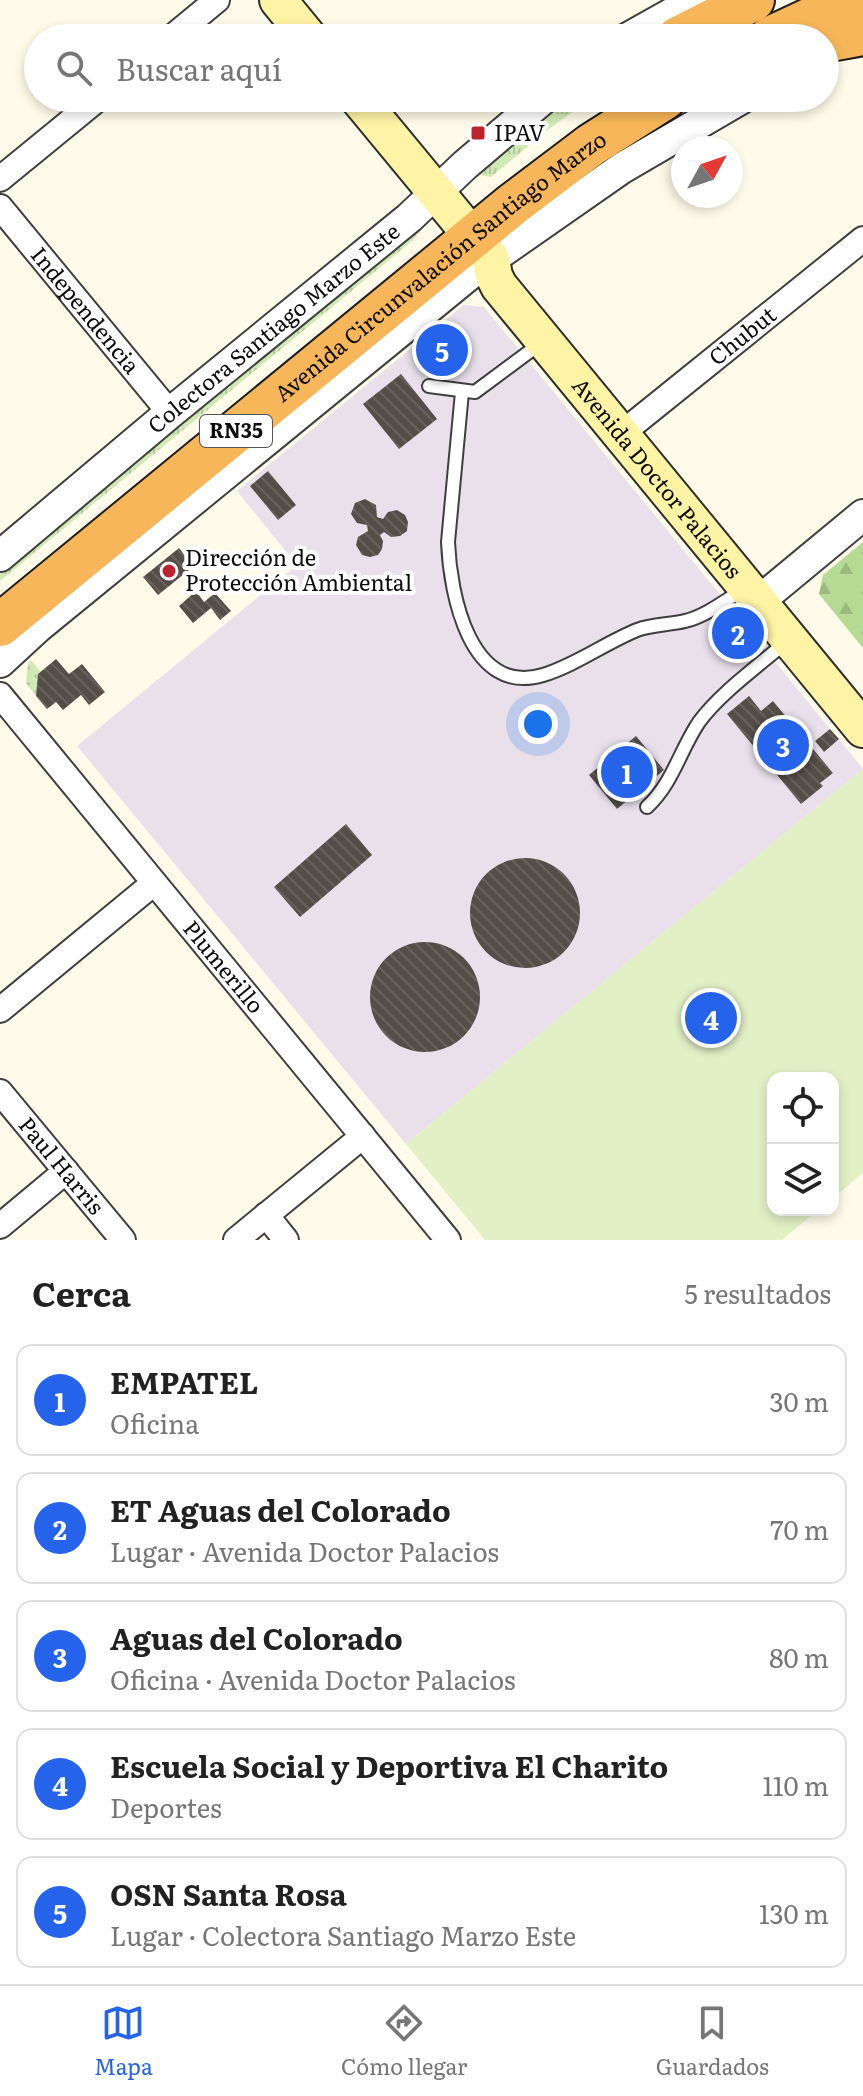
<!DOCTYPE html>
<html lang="es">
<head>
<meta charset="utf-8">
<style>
	:root { --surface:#fff; --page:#f2f2f2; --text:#222; --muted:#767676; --line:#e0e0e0; --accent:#2563eb }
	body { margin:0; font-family:Literata,serif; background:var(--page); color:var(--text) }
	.controls { position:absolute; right:24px; bottom:24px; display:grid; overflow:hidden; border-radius:16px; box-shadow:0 4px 12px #0003 }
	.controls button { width:72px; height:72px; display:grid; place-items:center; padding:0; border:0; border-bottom:2px solid var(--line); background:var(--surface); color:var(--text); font:40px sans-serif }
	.compass { position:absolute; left:671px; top:136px; width:72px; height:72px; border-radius:50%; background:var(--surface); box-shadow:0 4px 12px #0003; rotate:50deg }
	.you { position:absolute; left:538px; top:724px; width:28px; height:28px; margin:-20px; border:6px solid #fff; border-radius:50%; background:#1a73e8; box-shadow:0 0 0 12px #1a73e833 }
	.badge { display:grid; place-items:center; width:52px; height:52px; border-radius:50%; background:var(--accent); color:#fff; font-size:26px; font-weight:700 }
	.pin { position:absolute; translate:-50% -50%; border:4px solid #fff; box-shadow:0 2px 8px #0006 }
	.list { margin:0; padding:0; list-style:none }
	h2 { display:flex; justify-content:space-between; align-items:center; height:104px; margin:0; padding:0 32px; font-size:34px }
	h2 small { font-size:26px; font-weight:400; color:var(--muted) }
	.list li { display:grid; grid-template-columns:52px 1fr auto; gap:24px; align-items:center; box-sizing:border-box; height:112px; margin:0 16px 16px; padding:0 16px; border:2px solid var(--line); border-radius:16px }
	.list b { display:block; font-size:30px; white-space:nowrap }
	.list p { margin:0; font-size:26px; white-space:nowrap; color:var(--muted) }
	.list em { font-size:26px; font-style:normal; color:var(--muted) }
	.icon { flex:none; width:44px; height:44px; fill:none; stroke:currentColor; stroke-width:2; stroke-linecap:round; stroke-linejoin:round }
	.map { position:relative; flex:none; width:863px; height:1240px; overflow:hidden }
	.search { position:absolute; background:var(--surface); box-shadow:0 4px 12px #0003; left:24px; right:24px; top:24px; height:88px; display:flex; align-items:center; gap:20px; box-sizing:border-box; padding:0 28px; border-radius:44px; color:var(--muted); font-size:30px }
	.sheet { height:744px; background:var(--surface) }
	nav { display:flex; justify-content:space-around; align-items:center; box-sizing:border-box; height:112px; border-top:2px solid var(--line); background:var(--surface); font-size:22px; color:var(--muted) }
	nav a { display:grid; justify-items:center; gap:4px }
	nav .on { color:var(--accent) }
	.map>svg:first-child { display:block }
	.industrial { fill:#e9e0eb }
	.grass { fill:url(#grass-tufts) }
	.forest { fill:url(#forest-firs) }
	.garden { fill:url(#garden-dots) }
	.pitch { fill:#e2f0c6 }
	.building { fill:url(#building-back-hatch) }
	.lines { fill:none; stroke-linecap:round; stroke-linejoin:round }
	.service-casing { stroke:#3f3f3f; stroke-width:16 }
	.minor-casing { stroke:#3f3f3f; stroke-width:28 }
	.tertiary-casing { stroke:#3f3f3f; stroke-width:34 }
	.secondary-casing { stroke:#2e2e2e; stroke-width:40 }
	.trunk-casing { stroke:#1d1d1d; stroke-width:46 }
	.service { stroke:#fff; stroke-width:12 }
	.minor { stroke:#fff; stroke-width:24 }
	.tertiary { stroke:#fff; stroke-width:30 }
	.secondary { stroke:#fff3a5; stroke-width:36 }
	.trunk { stroke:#f7b659; stroke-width:42 }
	.poi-dot { fill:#bc232e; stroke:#fff; stroke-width:3 }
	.labels { text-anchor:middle; stroke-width:8; stroke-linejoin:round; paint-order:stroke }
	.shield { fill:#fff; stroke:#555; stroke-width:2 }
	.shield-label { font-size:20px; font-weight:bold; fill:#0c0c0c }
	.poi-label { font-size:22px; fill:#0c0c0c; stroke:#fff; text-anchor:start }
	.street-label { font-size:22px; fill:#0c0c0c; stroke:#fff }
</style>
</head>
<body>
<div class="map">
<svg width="863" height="1240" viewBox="0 0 863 1240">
	<defs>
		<pattern id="grass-tufts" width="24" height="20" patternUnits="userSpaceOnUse" patternTransform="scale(2)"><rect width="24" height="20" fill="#d1e9b5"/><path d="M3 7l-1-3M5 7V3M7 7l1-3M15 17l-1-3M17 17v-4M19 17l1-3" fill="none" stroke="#b2c79a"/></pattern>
		<pattern id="forest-firs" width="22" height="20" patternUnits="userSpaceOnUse" patternTransform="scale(2)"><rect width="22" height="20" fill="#b5da94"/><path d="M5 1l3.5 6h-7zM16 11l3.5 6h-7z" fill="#9aba7e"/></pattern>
		<pattern id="garden-dots" width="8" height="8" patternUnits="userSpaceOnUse" patternTransform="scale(2)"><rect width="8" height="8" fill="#d1e9b5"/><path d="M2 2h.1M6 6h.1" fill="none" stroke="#b2c79a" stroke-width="1.8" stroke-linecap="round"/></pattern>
		<pattern id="building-back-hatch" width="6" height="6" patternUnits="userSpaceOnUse" patternTransform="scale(2)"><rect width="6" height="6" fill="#544d48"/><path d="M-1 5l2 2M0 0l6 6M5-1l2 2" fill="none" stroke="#68625e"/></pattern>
	</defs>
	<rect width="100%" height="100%" fill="#fffbea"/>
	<path class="industrial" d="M 464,305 L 484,307 L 741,620 L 726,633 L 735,645 L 751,632 L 830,729 L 815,741 L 823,751 L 839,739 L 863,769 L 406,1144 L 77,746 L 297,565 L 237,491 Z"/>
	<path class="grass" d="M 559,98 L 592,98 L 550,128 L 491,177 L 480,175 L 477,170 L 480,162 Z
		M 414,231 L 417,236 L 412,241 L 0,581 L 0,572 L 251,358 Z"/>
	<path class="forest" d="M 863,542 L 863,648 L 819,594 L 823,575 Z"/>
	<path class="garden" d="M 31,660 L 41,672 L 38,674 L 36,696 L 26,683 L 28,664 Z"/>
	<path class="pitch" d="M 863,769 L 863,1173 L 833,1198 L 833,1078 L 773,1078 L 773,1210 L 818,1210 L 782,1240 L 485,1240 L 406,1144 Z"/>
	<path class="building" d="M 440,324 L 468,357 L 444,377 L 416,344 Z
		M 401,374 L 437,419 L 399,449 L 363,404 Z
		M 268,471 L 296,505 L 278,520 L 250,486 Z
		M 365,499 L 376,505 L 377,517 L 383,519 L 388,512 L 397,510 L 405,515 L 408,522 L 407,531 L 400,536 L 391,537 L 384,532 L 380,535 L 383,541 L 382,549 L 378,555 L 370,557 L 362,555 L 356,545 L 358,537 L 368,531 L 367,525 L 357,523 L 351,514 L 355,503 Z
		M 179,548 L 194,566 L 158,595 L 143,577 Z
		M 196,591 L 204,602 L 215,593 L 231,611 L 220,620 L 211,608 L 193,623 L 179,606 Z
		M 741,620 L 751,632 L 735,645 L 725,633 Z
		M 56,659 L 69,674 L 82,664 L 105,692 L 89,705 L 81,695 L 63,710 L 56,702 L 47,709 L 36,696 L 38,674 Z
		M 749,696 L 761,711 L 773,701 L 833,773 L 820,783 L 823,786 L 801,804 L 727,714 Z
		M 830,729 L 839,739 L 824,752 L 815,741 Z
		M 636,736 L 664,770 L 617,809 L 589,775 Z
		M 346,824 L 372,855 L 300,917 L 274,887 Z
		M470 913a55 55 0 1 1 110 0a55 55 0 1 1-110 0Z
		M370 997a55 55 0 1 1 110 0a55 55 0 1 1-110 0Z"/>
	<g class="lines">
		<defs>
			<path id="service" d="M 429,386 L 475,392 L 541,343
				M 462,392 L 448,542 C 450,594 470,697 543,675 C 576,665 605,643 637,630 C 653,624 669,625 685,621 C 706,616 726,600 744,589
				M 647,807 C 673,783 680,750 699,722 C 721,692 760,665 787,641"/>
			<g id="minor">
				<path d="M 171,38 L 217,0"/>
				<path d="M 0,179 L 99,98"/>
				<path id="s1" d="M 0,207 L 170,413"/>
				<path id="s2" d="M 621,434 L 863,239"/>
				<path id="s3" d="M 0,695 L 448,1240"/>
				<path d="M 0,1010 L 154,883"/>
				<path id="s4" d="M 0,1092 L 123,1240"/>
				<path d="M 266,1215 L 286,1240"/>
				<path d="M 0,1226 L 66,1171"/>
				<path d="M 236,1240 L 363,1136"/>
			</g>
			<g id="tertiary">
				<path d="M 628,38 L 696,0"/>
				<path id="s5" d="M 0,556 L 170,413 L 409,218 L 465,165 L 544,98"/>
				<path d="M 758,602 L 863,515"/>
				<path d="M 0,662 L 38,627 L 470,274 L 622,168 L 742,98"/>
			</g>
			<g id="secondary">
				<path d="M 278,0 L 309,38"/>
				<path id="s6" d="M 358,98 L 491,259 L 494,276 L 499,286 L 863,729"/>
			</g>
			<g id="trunk">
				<path d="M 678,38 L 753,0"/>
				<path d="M 770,38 L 851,0"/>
				<path d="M 825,41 L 863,34"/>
				<path id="s7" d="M 0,625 L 513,204 L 591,145 L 665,98"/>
			</g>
		</defs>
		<use href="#service" class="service-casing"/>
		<use href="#minor" class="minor-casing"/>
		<use href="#tertiary" class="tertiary-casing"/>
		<use href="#secondary" class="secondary-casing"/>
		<use href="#trunk" class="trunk-casing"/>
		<use href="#service" class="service"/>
		<use href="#minor" class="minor"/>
		<use href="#tertiary" class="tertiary"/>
		<use href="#secondary" class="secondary"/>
		<use href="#trunk" class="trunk"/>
	</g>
	<g class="poi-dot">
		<rect x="470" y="125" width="16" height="16" rx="4"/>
		<circle cx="169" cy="571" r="8"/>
	</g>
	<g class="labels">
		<rect class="shield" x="200" y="415" width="72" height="32" rx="6"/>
		<g class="shield-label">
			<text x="236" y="438">RN35</text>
		</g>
		<g class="poi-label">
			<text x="494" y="141">IPAV</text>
			<text x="185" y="566">Dirección de<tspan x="185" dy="25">Protección Ambiental</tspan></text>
		</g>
		<g class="street-label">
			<text dy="8" stroke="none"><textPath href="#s7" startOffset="568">Avenida Circunvalación Santiago Marzo</textPath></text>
			<text dy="8" stroke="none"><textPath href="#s1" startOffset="134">Independencia</textPath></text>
			<text dy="8" stroke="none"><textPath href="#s5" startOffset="356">Colectora Santiago Marzo Este</textPath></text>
			<text dy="8" stroke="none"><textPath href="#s2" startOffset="156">Chubut</textPath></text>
			<text dy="8" stroke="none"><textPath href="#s6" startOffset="486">Avenida Doctor Palacios</textPath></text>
			<text dy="8" stroke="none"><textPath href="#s3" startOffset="352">Plumerillo</textPath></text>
			<text dy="8" stroke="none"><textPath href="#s4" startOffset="96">Paul Harris</textPath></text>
		</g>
	</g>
</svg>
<div class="controls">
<button><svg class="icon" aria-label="locate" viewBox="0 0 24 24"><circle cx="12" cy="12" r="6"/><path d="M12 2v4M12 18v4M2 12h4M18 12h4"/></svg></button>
<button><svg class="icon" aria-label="layers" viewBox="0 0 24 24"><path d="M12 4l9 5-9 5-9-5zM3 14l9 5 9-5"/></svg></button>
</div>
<svg class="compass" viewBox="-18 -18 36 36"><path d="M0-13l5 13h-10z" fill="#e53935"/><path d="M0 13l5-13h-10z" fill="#767676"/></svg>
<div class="you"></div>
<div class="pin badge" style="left:627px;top:772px">1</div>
<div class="pin badge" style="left:738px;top:633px">2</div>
<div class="pin badge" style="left:783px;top:745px">3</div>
<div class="pin badge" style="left:711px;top:1018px">4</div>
<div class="pin badge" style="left:442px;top:350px">5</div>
<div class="search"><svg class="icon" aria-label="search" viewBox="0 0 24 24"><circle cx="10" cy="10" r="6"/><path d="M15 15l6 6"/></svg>Buscar aquí</div>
</div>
<section class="sheet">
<h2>Cerca<small>5 resultados</small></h2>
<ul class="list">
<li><span class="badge">1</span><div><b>EMPATEL</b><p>Oficina</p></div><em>30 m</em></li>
<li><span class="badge">2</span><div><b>ET Aguas del Colorado</b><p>Lugar · Avenida Doctor Palacios</p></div><em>70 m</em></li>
<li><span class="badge">3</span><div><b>Aguas del Colorado</b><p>Oficina · Avenida Doctor Palacios</p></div><em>80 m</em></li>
<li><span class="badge">4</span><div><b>Escuela Social y Deportiva El Charito</b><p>Deportes</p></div><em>110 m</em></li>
<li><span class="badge">5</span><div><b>OSN Santa Rosa</b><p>Lugar · Colectora Santiago Marzo Este</p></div><em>130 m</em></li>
</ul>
</section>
<nav>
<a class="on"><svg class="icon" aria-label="map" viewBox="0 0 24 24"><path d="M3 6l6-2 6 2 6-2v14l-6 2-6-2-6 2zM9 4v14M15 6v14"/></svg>Mapa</a>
<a><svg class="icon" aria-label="directions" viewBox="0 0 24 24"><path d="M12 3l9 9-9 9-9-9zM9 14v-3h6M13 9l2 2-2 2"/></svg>Cómo llegar</a>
<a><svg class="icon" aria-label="saved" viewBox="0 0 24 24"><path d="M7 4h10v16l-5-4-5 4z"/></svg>Guardados</a>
</nav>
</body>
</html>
